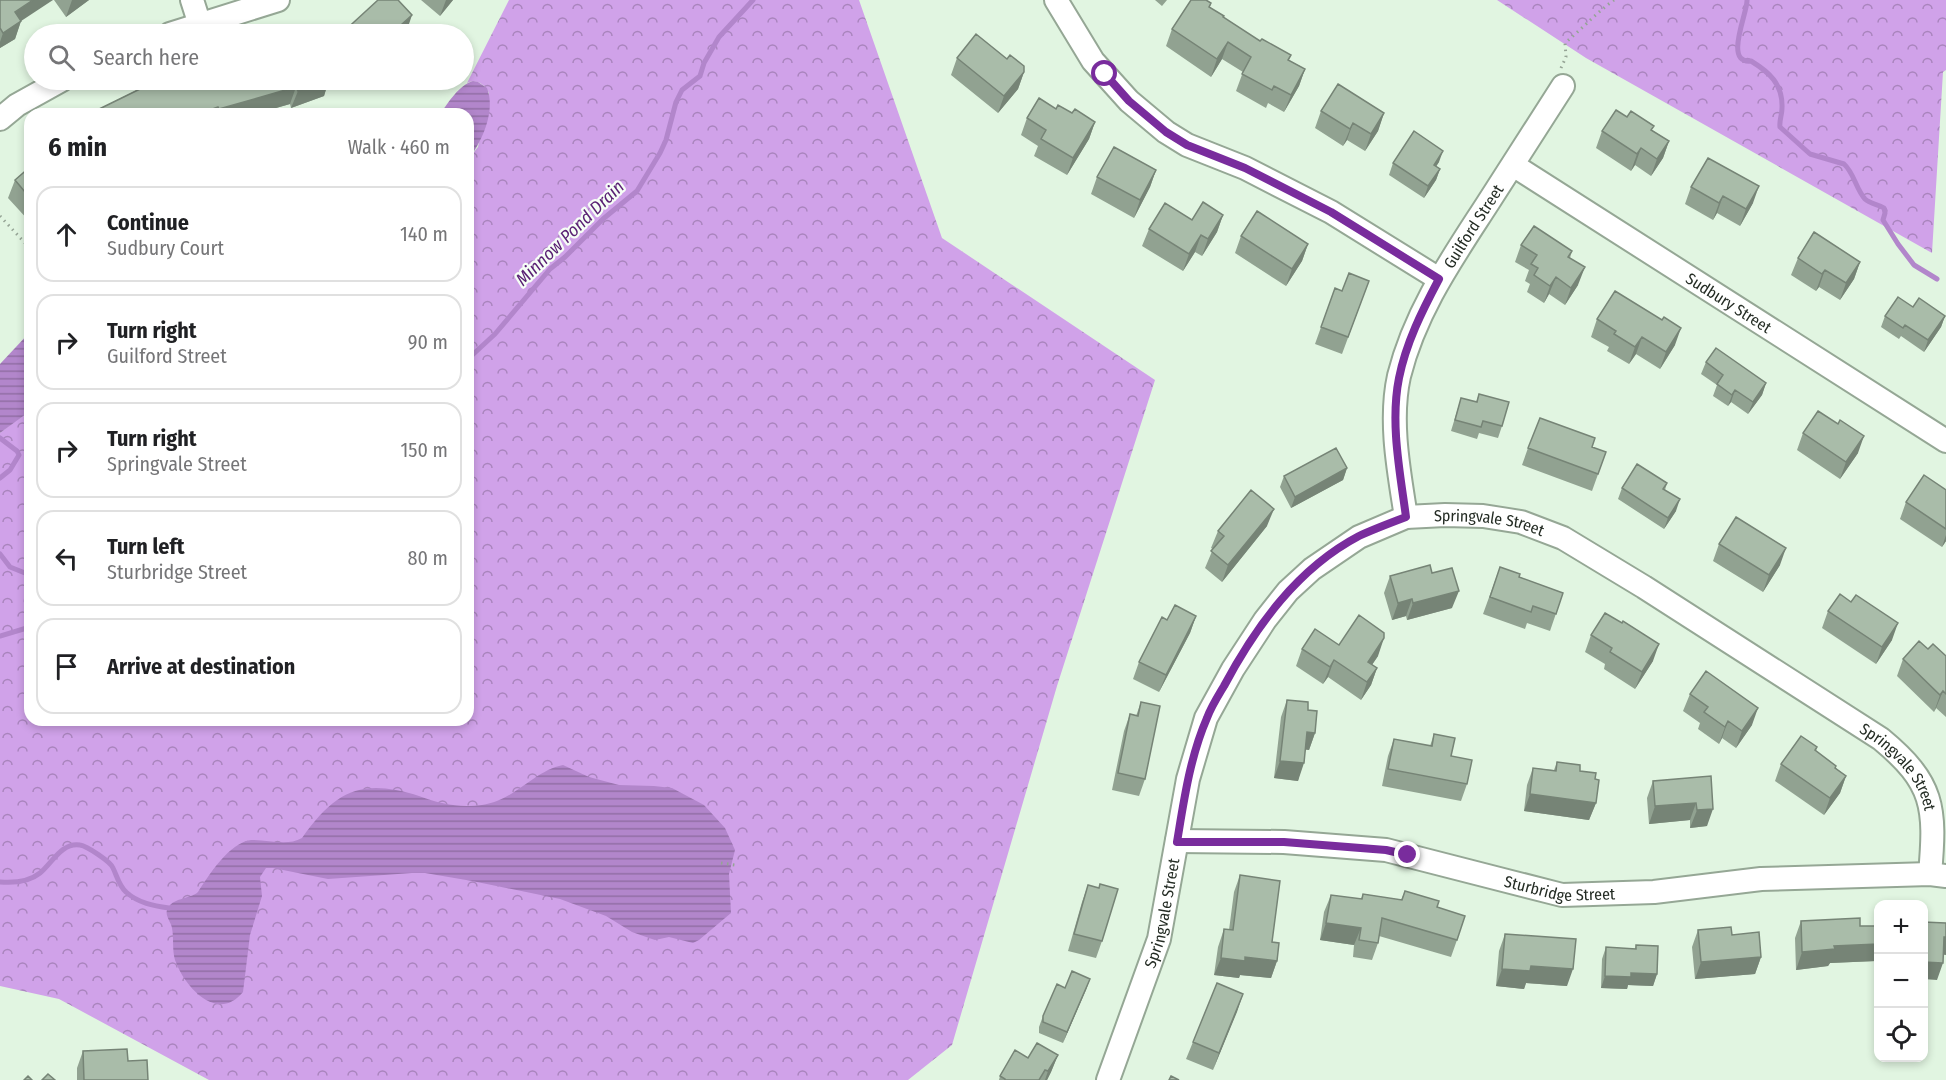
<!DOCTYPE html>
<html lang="en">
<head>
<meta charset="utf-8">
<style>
	:root { --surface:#fff; --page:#f6f6f6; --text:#202124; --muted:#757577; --line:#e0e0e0 }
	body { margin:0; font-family:"Fira Sans Condensed",sans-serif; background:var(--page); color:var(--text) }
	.controls { position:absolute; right:18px; bottom:18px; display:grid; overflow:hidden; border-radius:12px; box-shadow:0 3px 9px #0003 }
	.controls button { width:54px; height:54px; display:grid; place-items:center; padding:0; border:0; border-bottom:2px solid var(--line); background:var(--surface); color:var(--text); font:30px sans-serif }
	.stop { position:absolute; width:18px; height:18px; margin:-14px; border:4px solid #792c9d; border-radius:50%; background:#fff }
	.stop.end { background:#792c9d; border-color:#fff; box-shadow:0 2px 6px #0008 }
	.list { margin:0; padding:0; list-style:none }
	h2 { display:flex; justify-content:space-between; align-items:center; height:78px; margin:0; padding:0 24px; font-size:26px }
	h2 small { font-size:20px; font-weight:400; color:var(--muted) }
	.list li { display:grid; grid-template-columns:39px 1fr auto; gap:18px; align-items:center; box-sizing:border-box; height:96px; margin:0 12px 12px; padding:0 12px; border:2px solid var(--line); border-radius:18px }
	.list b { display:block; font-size:22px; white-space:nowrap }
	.list p { margin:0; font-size:20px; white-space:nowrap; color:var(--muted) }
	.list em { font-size:20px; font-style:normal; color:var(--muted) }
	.icon { flex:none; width:33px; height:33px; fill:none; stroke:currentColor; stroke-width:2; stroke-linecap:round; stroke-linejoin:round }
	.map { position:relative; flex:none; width:1946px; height:1080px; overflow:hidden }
	.search { position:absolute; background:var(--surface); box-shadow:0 3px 9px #0003; left:24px; top:24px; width:450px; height:66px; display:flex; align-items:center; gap:15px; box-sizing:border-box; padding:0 21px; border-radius:33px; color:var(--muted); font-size:22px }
	.panel { position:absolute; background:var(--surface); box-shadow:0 3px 9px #0003; left:24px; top:108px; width:450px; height:618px; border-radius:18px }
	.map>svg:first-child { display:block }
	.forest { fill:url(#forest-crowns) }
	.water { fill:url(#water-rules) }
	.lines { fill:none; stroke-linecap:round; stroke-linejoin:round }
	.stream { stroke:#b286cb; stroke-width:5 }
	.minor-casing { stroke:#95a795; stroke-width:26 }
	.path { stroke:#95a495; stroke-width:3; stroke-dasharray:1.5 4.5; stroke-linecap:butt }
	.minor { stroke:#fff; stroke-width:22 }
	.wall { fill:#91a291 }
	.shaded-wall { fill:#768476 }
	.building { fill:#a9bca9; stroke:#768476; stroke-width:1.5 }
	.route { stroke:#792c9d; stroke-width:8 }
	.labels { text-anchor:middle; stroke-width:4.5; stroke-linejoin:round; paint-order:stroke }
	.street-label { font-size:16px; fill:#242c24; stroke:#f6fef6 }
	.water-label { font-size:18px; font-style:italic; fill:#5a2174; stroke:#f6fef6 }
</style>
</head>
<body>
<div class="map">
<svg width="1946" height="1080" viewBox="0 0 1946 1080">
	<defs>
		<pattern id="forest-crowns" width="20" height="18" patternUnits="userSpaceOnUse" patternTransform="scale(1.5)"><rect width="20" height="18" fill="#d0a2e9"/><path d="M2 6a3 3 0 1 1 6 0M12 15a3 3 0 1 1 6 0" fill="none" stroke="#a984bd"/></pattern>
		<pattern id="water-rules" width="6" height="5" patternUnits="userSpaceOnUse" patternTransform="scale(1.5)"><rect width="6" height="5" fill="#b286cb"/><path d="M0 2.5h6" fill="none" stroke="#916ea5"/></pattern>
	</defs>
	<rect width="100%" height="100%" fill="#e1f5e1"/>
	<path class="forest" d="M 509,0 L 859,0 L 942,238 L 1155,380 L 1057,686 L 952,1045 L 908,1080 L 209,1080 L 59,999 L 0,986 L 0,433 L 27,412 L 30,411 L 30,720 L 468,720 L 468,160 L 478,147 L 489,93 C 485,84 476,79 467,83 Z
		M 1497,0 L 1946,0 L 1946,70 L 1943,72 L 1932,253 L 1586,58 Z"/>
	<path class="water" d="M 473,81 L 478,82 L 487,88 C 496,111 482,142 468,160 L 468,114 L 440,114 C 449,102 458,86 473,81 Z
		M 30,332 L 30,411 L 0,433 L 0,364 Z
		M 563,765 L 589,777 L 619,785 L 654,786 L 672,788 L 704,805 L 725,828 L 735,850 L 729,874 L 731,913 L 699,940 L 693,943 L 669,937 L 655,940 L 649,938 L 632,932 L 606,916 L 560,899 L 472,881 L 425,873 L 412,873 L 328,879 L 273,868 L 266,868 L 260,877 L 262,896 L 250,935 L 243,992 C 217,1024 184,986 175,960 C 172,949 174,939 172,928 C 171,922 165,916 167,910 C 172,897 189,900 198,892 C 208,876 230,842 251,840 C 268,839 286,847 302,838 C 336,790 362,778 419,796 C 441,804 459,808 482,805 C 516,800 533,771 563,765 Z"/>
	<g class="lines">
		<path class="stream" d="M 1747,0 C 1748,12 1723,64 1751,61 C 1769,72 1783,84 1782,108 C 1782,115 1779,121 1780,127 L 1810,154 L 1844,164 C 1854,173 1856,189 1865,199 C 1870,204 1878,204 1884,208 L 1885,213 L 1883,220 L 1898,244 L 1914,265 L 1937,279
			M 468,359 L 495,334 L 550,269 L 565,257 L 603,219 L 637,191 L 660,153 L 666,140 L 676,102 L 682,90 L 700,76 L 704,63 L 719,37 L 753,0
			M 0,438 L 17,451 L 19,455 L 10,470 L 0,478
			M 0,554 L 10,567 L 30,575
			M 30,583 L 26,601 L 30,610
			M 0,636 L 30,627
			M 0,882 C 13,883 29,882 40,873 C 52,863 62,842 80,845 C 87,846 111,862 113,868 C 117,876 119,886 126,892 C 138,903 154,906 169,908"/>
		<defs>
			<g id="minor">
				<path d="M 192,0 L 200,25"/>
				<path d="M 1056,0 L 1093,61 L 1129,101 L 1166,132 L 1187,145 L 1245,168 L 1331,212 L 1439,279"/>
				<path d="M 170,34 L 278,0"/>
				<path d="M 0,119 L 17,105 L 62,80"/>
				<path id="s1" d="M 1513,165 L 1946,441"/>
				<path id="s2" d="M 1406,517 C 1399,472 1389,421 1399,376 C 1415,312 1451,260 1486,206 C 1512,166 1537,126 1563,86"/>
				<path id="s3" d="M 1177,841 L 1284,842 L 1386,850 L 1562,895 L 1654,892 L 1761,879 L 1930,874 L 1946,876"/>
				<path id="s4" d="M 1108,1080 L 1159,939 L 1188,779 L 1206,718 L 1233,669 L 1265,620 L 1288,591 L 1312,569 L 1359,537 L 1406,517 L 1445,515 L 1483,516 L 1521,522 L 1563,538 L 1644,587 L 1881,739 C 1934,783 1936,807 1930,874"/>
			</g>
		</defs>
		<use href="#minor" class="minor-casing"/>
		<path class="path" d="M 1561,68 L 1566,57 L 1565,43 C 1582,29 1596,13 1614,0
			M 0,216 L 25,243
			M 721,863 L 735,865"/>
		<use href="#minor" class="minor"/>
	</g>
	<path class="wall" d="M 0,0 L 21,21 L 15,39 L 0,48 Z
		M 54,0 L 89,0 L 66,17 Z
		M 421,0 L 453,0 L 440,16 Z
		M 1155,0 L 1167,0 L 1162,6 Z
		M 1211,3 L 1210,7 L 1223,18 L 1260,41 L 1291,55 L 1289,60 L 1305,69 L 1299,86 L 1284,112 L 1268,103 L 1266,108 L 1236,91 L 1243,72 L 1222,59 L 1211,77 L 1166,46 L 1172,29 Z
		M 957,58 L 1007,59 L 1024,72 L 1018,89 L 998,113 L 951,75 Z
		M 141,85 L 167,85 L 327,86 L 324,96 L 291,108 L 290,104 L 255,114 L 89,114 L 139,89 Z
		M 1056,109 L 1072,113 L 1095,122 L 1089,139 L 1067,175 L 1034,156 L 1038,146 L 1021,135 L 1027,118 Z
		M 1321,111 L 1384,113 L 1378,131 L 1365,151 L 1347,140 L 1343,146 L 1315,128 Z
		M 1627,117 L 1652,130 L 1669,141 L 1663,158 L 1651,176 L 1635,165 L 1631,171 L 1596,148 L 1602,131 Z
		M 1439,162 L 1436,166 L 1440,169 L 1436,180 L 1424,198 L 1389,175 L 1393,163 Z
		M 30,167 L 30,222 L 8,198 L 15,180 Z
		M 1156,170 L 1150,187 L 1134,218 L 1091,194 L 1097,177 Z
		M 1691,187 L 1753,203 L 1740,226 L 1717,213 L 1713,220 L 1685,204 Z
		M 1223,215 L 1217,232 L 1202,256 L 1195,252 L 1183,271 L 1142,246 L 1149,229 L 1192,220 Z
		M 1241,236 L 1308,244 L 1302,261 L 1286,286 L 1235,253 Z
		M 1521,245 L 1572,251 L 1570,258 L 1578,285 L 1565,305 L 1549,294 L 1544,303 L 1527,292 L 1530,284 L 1525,281 L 1529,270 L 1515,262 Z
		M 1798,258 L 1860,262 L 1854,279 L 1840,300 L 1819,287 L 1816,291 L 1791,275 Z
		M 1369,281 L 1342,354 L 1315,344 L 1335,288 L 1342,291 Z
		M 1885,316 L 1945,316 L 1941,327 L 1924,352 L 1901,336 L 1899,339 L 1881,327 Z
		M 1597,319 L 1675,345 L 1660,369 L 1636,354 L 1629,364 L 1607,351 L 1609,347 L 1591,337 Z
		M 1706,362 L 1766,383 L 1762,395 L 1748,414 L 1731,402 L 1728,406 L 1713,396 L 1717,385 L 1701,374 Z
		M 1479,394 L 1502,426 L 1498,438 L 1479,433 L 1477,439 L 1451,431 L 1461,398 L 1476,402 Z
		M 1838,424 L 1858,453 L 1840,479 L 1797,450 L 1803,433 Z
		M 1592,447 L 1606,452 L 1592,491 L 1522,465 L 1528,448 Z
		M 1347,468 L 1343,480 L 1291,508 L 1280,487 L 1284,476 Z
		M 1667,483 L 1665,490 L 1676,511 L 1664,529 L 1618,499 L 1622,488 Z
		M 1946,490 L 1946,541 L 1942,547 L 1900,519 L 1906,502 Z
		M 1267,526 L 1222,582 L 1205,568 L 1213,549 L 1211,548 L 1218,531 Z
		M 1719,544 L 1780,565 L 1763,592 L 1713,561 Z
		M 1500,567 L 1519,577 L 1563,593 L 1550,631 L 1527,623 L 1525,629 L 1483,614 Z
		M 1432,573 L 1452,608 L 1407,620 L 1406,616 L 1392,620 L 1384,593 L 1390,576 Z
		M 1828,611 L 1892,640 L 1876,664 L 1822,628 Z
		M 1196,616 L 1190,633 L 1159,692 L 1133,679 L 1139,662 L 1167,620 Z
		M 1591,635 L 1653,661 L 1635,689 L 1604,669 L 1605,664 L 1585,652 Z
		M 1339,645 L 1378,656 L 1372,665 L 1377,668 L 1371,685 L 1361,700 L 1328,677 L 1323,684 L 1296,666 L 1302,649 Z
		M 1928,649 L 1946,656 L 1946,717 L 1936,708 L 1934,712 L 1897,676 L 1903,659 Z
		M 1690,694 L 1752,725 L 1736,748 L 1722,738 L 1719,744 L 1698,729 L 1700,723 L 1683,711 Z
		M 1287,700 L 1308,710 L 1315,733 L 1309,750 L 1305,749 L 1298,781 L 1274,778 L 1281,717 Z
		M 1141,702 L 1145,779 L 1139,796 L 1112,790 L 1124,731 L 1130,714 L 1136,716 Z
		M 1434,734 L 1467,784 L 1461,801 L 1382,786 L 1388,756 L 1394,739 L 1430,746 Z
		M 1817,747 L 1816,751 L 1836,766 L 1836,768 L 1846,776 L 1840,793 L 1824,815 L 1775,781 L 1781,764 Z
		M 1557,762 L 1580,771 L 1595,779 L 1596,803 L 1589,820 L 1524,811 L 1527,785 L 1533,768 L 1554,770 Z
		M 1711,776 L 1707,826 L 1690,828 L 1690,820 L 1649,824 L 1647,798 L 1653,781 Z
		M 1240,875 L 1272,942 L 1277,961 L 1271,978 L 1240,975 L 1239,978 L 1214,975 L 1218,947 L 1224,929 L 1229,930 L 1234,892 Z
		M 1088,885 L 1099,888 L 1102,941 L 1096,958 L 1068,951 L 1082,902 Z
		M 1405,891 L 1437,907 L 1457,940 L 1451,957 L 1379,936 L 1378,943 L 1372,960 L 1353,957 L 1354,945 L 1320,940 L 1324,912 L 1331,895 L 1361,899 L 1363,894 L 1401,900 Z
		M 1801,921 L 1860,926 L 1878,926 L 1878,978 L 1875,978 L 1876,961 L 1830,963 L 1828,966 L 1796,970 L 1795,938 Z
		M 1698,930 L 1732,935 L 1761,957 L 1755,974 L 1695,979 L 1692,947 Z
		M 1505,934 L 1567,986 L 1526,983 L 1524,989 L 1496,986 L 1499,951 Z
		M 1636,945 L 1657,974 L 1653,986 L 1628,985 L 1627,989 L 1601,988 L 1602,959 L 1606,947 L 1635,949 Z
		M 1090,979 L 1063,1043 L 1039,1033 L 1039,1027 L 1043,1016 L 1065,988 Z
		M 1243,994 L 1213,1070 L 1186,1059 L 1193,1042 Z
		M 83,1051 L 128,1061 L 148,1080 L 77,1080 L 77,1068 Z
		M 1058,1055 L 1051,1072 L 1047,1080 L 999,1080 L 1000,1076 L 1028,1058 Z"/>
	<path class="shaded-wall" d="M 33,0 L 53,0 L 9,29 L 15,12 Z
		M 72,0 L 89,0 L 66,17 Z
		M 446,0 L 453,0 L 440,16 Z
		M 412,15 L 406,33 L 404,34 L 391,34 Z
		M 21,21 L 15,39 L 0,48 L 0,42 L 3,33 Z
		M 1228,42 L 1222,59 L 1211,77 L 1217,59 Z
		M 1305,69 L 1299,86 L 1284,112 L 1291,95 Z
		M 1024,72 L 1018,89 L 998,113 L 1004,96 Z
		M 324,80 L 343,80 L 327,86 L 324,96 L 291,108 L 298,91 Z
		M 296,87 L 290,104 L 255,114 L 217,114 L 219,109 Z
		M 218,107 L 216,114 L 199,114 Z
		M 1384,113 L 1378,131 L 1365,151 L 1371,134 Z
		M 1095,122 L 1089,139 L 1067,175 L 1073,158 Z
		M 1353,123 L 1347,140 L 1343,146 L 1350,129 Z
		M 1669,141 L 1663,158 L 1651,176 L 1657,159 Z
		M 1641,148 L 1635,165 L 1631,171 L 1637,154 Z
		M 1443,151 L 1439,162 L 1430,176 L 1434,165 Z
		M 1440,169 L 1436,180 L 1424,198 L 1428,186 Z
		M 1156,170 L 1150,187 L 1134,218 L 1140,200 Z
		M 1759,186 L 1753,203 L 1740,226 L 1746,209 Z
		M 1723,196 L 1717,213 L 1713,220 L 1719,203 Z
		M 1223,215 L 1217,232 L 1202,256 L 1208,239 Z
		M 1201,235 L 1195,252 L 1183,271 L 1189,254 Z
		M 1308,244 L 1302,261 L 1286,286 L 1292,269 Z
		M 1860,262 L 1854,279 L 1840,300 L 1846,283 Z
		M 1585,267 L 1578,285 L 1565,305 L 1571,288 Z
		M 1825,270 L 1819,287 L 1816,291 L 1822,274 Z
		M 1556,277 L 1549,294 L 1544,303 L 1550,286 Z
		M 1945,316 L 1941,327 L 1924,352 L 1928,340 Z
		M 1681,328 L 1675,345 L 1660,369 L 1666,352 Z
		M 1642,337 L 1636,354 L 1629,364 L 1635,347 Z
		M 1766,383 L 1762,395 L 1748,414 L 1753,402 Z
		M 1735,390 L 1731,402 L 1728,406 L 1732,395 Z
		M 1864,436 L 1858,453 L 1840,479 L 1846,462 Z
		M 1347,468 L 1343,480 L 1291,508 L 1295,497 Z
		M 1680,499 L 1676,511 L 1664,529 L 1668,518 Z
		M 1274,509 L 1267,526 L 1222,582 L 1228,565 Z
		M 1946,535 L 1946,541 L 1942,547 Z
		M 1786,548 L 1780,565 L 1763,592 L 1769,575 Z
		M 1459,591 L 1452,608 L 1407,620 L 1413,603 Z
		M 1412,599 L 1406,616 L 1392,620 L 1398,603 Z
		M 1196,616 L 1190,633 L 1159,692 L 1166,675 Z
		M 1898,623 L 1892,640 L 1876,664 L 1882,647 Z
		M 1384,638 L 1378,656 L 1362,679 L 1368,662 Z
		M 1659,644 L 1653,661 L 1635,689 L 1642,672 Z
		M 1334,660 L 1328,677 L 1323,684 L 1330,667 Z
		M 1377,668 L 1371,685 L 1361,700 L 1367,682 Z
		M 1943,691 L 1936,708 L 1934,712 L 1940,695 Z
		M 1758,708 L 1752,725 L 1736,748 L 1742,731 Z
		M 1728,721 L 1722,738 L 1719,744 L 1725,727 Z
		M 1307,732 L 1315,733 L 1309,750 L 1301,749 Z
		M 1280,761 L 1304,763 L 1298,781 L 1274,778 Z
		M 1846,776 L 1840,793 L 1824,815 L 1830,798 Z
		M 1530,794 L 1596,803 L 1589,820 L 1524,811 Z
		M 1696,803 L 1690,820 L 1649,824 L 1655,806 Z
		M 1713,809 L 1707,826 L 1690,828 L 1697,810 Z
		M 1326,923 L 1361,928 L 1354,945 L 1320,940 Z
		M 1944,937 L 1946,937 L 1946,955 L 1938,954 Z
		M 1878,944 L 1878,953 L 1876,961 L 1830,963 L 1828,966 L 1796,970 L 1802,952 L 1834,946 Z
		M 1245,957 L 1277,961 L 1271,978 L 1240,975 L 1239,978 L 1214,975 L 1221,958 Z
		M 1761,957 L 1755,974 L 1695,979 L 1701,962 Z
		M 1923,962 L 1943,963 L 1937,980 L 1923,979 Z
		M 1531,966 L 1573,969 L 1567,986 L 1526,983 L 1524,989 L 1496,986 L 1502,969 Z
		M 1878,969 L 1878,978 L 1875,978 Z
		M 1631,973 L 1657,974 L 1653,986 L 1628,985 L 1627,989 L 1601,988 L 1605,976 Z
		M 1090,979 L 1086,990 L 1063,1043 L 1067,1032 Z
		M 1243,994 L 1237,1012 L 1213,1070 L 1219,1053 Z
		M 1058,1055 L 1051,1072 L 1047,1080 L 1045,1080 L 1048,1071 Z"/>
	<path class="building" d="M 0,0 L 33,0 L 15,12 L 21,21 L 3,33 L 0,28 Z
		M 378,0 L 398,0 L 412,15 L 391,34 L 341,34 Z
		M 1191,0 L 1206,0 L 1211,3 L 1209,7 L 1224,16 L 1223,17 L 1260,41 L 1262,39 L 1291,55 L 1288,60 L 1305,69 L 1291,95 L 1274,86 L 1272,90 L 1242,74 L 1251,57 L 1228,42 L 1217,59 L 1172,29 Z
		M 337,26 L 340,34 L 315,34 Z
		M 976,34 L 1007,59 L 1010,55 L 1024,66 L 1024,72 L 1004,96 L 957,58 Z
		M 155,80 L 165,80 L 167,85 L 184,80 L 327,80 L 298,91 L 296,87 L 219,109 L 218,107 L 199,114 L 89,114 L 142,88 L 141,85 Z
		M 1338,84 L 1384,113 L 1371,134 L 1353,123 L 1350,129 L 1321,111 Z
		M 1039,98 L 1056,109 L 1058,105 L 1072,113 L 1075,109 L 1095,122 L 1073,158 L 1041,139 L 1046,130 L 1027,118 Z
		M 1616,110 L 1627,117 L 1631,111 L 1654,126 L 1651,130 L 1669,141 L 1657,159 L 1641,148 L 1637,154 L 1602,131 Z
		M 1414,131 L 1443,151 L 1434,165 L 1440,169 L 1428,186 L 1393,163 Z
		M 1114,147 L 1156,170 L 1140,200 L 1097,177 Z
		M 1708,158 L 1759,186 L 1746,209 L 1723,196 L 1719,203 L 1691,187 Z
		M 30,167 L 30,198 L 15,180 Z
		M 1203,202 L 1223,215 L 1208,239 L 1201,235 L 1189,254 L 1149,229 L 1165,203 L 1192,220 Z
		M 1257,211 L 1308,244 L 1292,269 L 1241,236 Z
		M 1534,226 L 1572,251 L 1568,257 L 1585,267 L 1571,288 L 1556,277 L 1550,286 L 1534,275 L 1538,268 L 1531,264 L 1537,255 L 1521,245 Z
		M 1814,232 L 1860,262 L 1846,283 L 1825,270 L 1822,274 L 1798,258 Z
		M 1349,273 L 1369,281 L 1348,337 L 1321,327 L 1335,288 L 1342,291 Z
		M 1615,291 L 1662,320 L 1664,317 L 1681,328 L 1666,352 L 1642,337 L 1635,347 L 1614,334 L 1616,331 L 1597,319 Z
		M 1898,297 L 1913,307 L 1919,298 L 1945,316 L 1928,340 L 1905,325 L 1903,328 L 1885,316 Z
		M 1716,348 L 1766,383 L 1753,402 L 1735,390 L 1732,395 L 1717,384 L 1723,375 L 1706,362 Z
		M 1479,394 L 1509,402 L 1502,426 L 1483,421 L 1481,427 L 1455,420 L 1461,398 L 1477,402 Z
		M 1818,411 L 1838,424 L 1840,420 L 1864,436 L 1846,462 L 1803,433 Z
		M 1540,418 L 1595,438 L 1592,447 L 1606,452 L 1598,474 L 1528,448 Z
		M 1336,448 L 1347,468 L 1295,497 L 1284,476 Z
		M 1637,464 L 1667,483 L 1663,489 L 1680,499 L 1668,518 L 1622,488 Z
		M 1924,475 L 1946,490 L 1946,529 L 1906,502 Z
		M 1251,490 L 1274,509 L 1228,565 L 1211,551 L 1224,536 L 1218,531 Z
		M 1736,517 L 1786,548 L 1769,575 L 1719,544 Z
		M 1430,565 L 1432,573 L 1452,568 L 1459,591 L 1413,603 L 1412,599 L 1398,603 L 1390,576 Z
		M 1500,567 L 1520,574 L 1519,577 L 1563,593 L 1556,614 L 1533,606 L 1531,612 L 1490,597 Z
		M 1840,594 L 1851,602 L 1856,595 L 1898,623 L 1882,647 L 1828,611 Z
		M 1175,605 L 1196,616 L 1166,675 L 1139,662 L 1162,617 L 1167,620 Z
		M 1605,613 L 1622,623 L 1623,621 L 1659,644 L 1642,672 L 1610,652 L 1612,648 L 1591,635 Z
		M 1359,615 L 1384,633 L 1384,638 L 1368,662 L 1377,668 L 1367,682 L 1334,660 L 1330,667 L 1302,649 L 1315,629 L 1339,645 Z
		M 1919,641 L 1928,649 L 1933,644 L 1946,656 L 1946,694 L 1943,691 L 1940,695 L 1903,659 Z
		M 1706,671 L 1758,708 L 1742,731 L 1728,721 L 1725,727 L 1704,712 L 1708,707 L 1690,694 Z
		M 1287,700 L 1308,702 L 1308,710 L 1317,711 L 1315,733 L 1307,732 L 1304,763 L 1280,761 Z
		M 1141,702 L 1160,706 L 1145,779 L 1118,773 L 1130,714 L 1138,716 Z
		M 1434,734 L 1455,738 L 1451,756 L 1472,760 L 1467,784 L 1388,769 L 1394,739 L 1432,746 Z
		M 1801,736 L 1817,747 L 1815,750 L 1836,766 L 1835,768 L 1846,776 L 1830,798 L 1781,764 Z
		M 1557,762 L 1580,765 L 1580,771 L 1596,773 L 1595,779 L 1599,780 L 1596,803 L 1530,794 L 1533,768 L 1556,771 Z
		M 1711,776 L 1713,809 L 1697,810 L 1696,803 L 1655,806 L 1653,781 Z
		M 1240,875 L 1280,881 L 1272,942 L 1279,943 L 1277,961 L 1245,957 L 1245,961 L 1221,958 L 1224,929 L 1233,930 Z
		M 1100,884 L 1118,889 L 1102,941 L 1074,934 L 1088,885 L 1099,888 Z
		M 1405,891 L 1439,901 L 1437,907 L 1465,916 L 1457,940 L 1382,918 L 1378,943 L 1359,940 L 1361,928 L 1326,923 L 1331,895 L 1362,899 L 1363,894 L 1402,900 Z
		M 1860,918 L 1860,926 L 1878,926 L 1878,944 L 1834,946 L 1835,949 L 1802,952 L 1801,921 Z
		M 1923,922 L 1946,923 L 1946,937 L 1944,937 L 1943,963 L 1923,962 Z
		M 1731,927 L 1732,935 L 1759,932 L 1761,957 L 1701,962 L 1698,930 Z
		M 1505,934 L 1576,939 L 1573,969 L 1531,966 L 1530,971 L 1502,969 Z
		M 1636,945 L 1658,946 L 1657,974 L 1631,973 L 1631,977 L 1605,976 L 1606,947 L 1636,949 Z
		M 1072,971 L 1090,979 L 1067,1032 L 1043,1022 L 1043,1016 L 1057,984 L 1065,988 Z
		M 1217,983 L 1243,994 L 1219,1053 L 1193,1042 Z
		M 1037,1043 L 1058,1055 L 1048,1071 L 1045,1070 L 1039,1080 L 1005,1080 L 1005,1079 L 1000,1076 L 1015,1050 L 1028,1058 Z
		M 127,1049 L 128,1061 L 147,1060 L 148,1080 L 84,1080 L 83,1051 Z
		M 48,1074 L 55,1080 L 42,1080 Z
		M 28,1076 L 32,1080 L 24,1080 Z
		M 1171,1076 L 1179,1080 L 1169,1080 Z"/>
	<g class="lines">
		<path class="route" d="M 1105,74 L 1129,101 L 1166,132 L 1187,145 L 1245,168 L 1331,212 L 1439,279 C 1422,311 1406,343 1399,378 C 1390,423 1400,472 1406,517 C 1390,523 1374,529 1359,536 C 1298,568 1256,626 1224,686 C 1218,696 1211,707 1207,718 C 1190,757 1184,800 1177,842 L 1284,842 L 1386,850 L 1408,855"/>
	</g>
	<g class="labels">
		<g class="street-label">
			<text dy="6" stroke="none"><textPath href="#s2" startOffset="310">Guilford Street</textPath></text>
			<text dy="6" stroke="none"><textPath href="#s1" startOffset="256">Sudbury Street</textPath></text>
			<text dy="6" stroke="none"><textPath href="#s4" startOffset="752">Springvale Street</textPath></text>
			<text dy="6" stroke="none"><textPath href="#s4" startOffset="1238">Springvale Street</textPath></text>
			<text dy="6" stroke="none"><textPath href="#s3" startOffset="388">Sturbridge Street</textPath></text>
			<text dy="6" stroke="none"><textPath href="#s4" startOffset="176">Springvale Street</textPath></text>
		</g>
		<g class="water-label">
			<text transform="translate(570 233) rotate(-44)" y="6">Minnow Pond Drain</text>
		</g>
	</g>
</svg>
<div class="controls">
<button>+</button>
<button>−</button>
<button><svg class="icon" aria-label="locate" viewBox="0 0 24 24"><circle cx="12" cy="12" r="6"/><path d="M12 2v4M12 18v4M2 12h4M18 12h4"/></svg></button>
</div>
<div class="stop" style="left:1105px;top:74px"></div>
<div class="stop end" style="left:1408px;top:855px"></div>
<div class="search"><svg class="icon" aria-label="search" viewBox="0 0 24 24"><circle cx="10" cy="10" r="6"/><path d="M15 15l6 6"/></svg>Search here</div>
<section class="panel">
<h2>6 min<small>Walk · 460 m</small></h2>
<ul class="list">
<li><svg class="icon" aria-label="ahead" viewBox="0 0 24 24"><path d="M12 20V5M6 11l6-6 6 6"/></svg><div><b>Continue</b><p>Sudbury Court</p></div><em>140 m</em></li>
<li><svg class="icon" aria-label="right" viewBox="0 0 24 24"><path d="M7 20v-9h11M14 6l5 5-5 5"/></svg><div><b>Turn right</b><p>Guilford Street</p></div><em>90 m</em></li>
<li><svg class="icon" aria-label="right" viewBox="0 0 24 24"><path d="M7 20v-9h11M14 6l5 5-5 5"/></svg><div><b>Turn right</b><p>Springvale Street</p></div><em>150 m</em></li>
<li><svg class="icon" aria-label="left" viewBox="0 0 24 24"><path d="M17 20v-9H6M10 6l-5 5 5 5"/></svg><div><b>Turn left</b><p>Sturbridge Street</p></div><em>80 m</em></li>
<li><svg class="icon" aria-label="arrive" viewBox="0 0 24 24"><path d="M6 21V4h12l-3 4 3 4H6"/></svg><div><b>Arrive at destination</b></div></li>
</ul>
</section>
</div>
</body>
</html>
